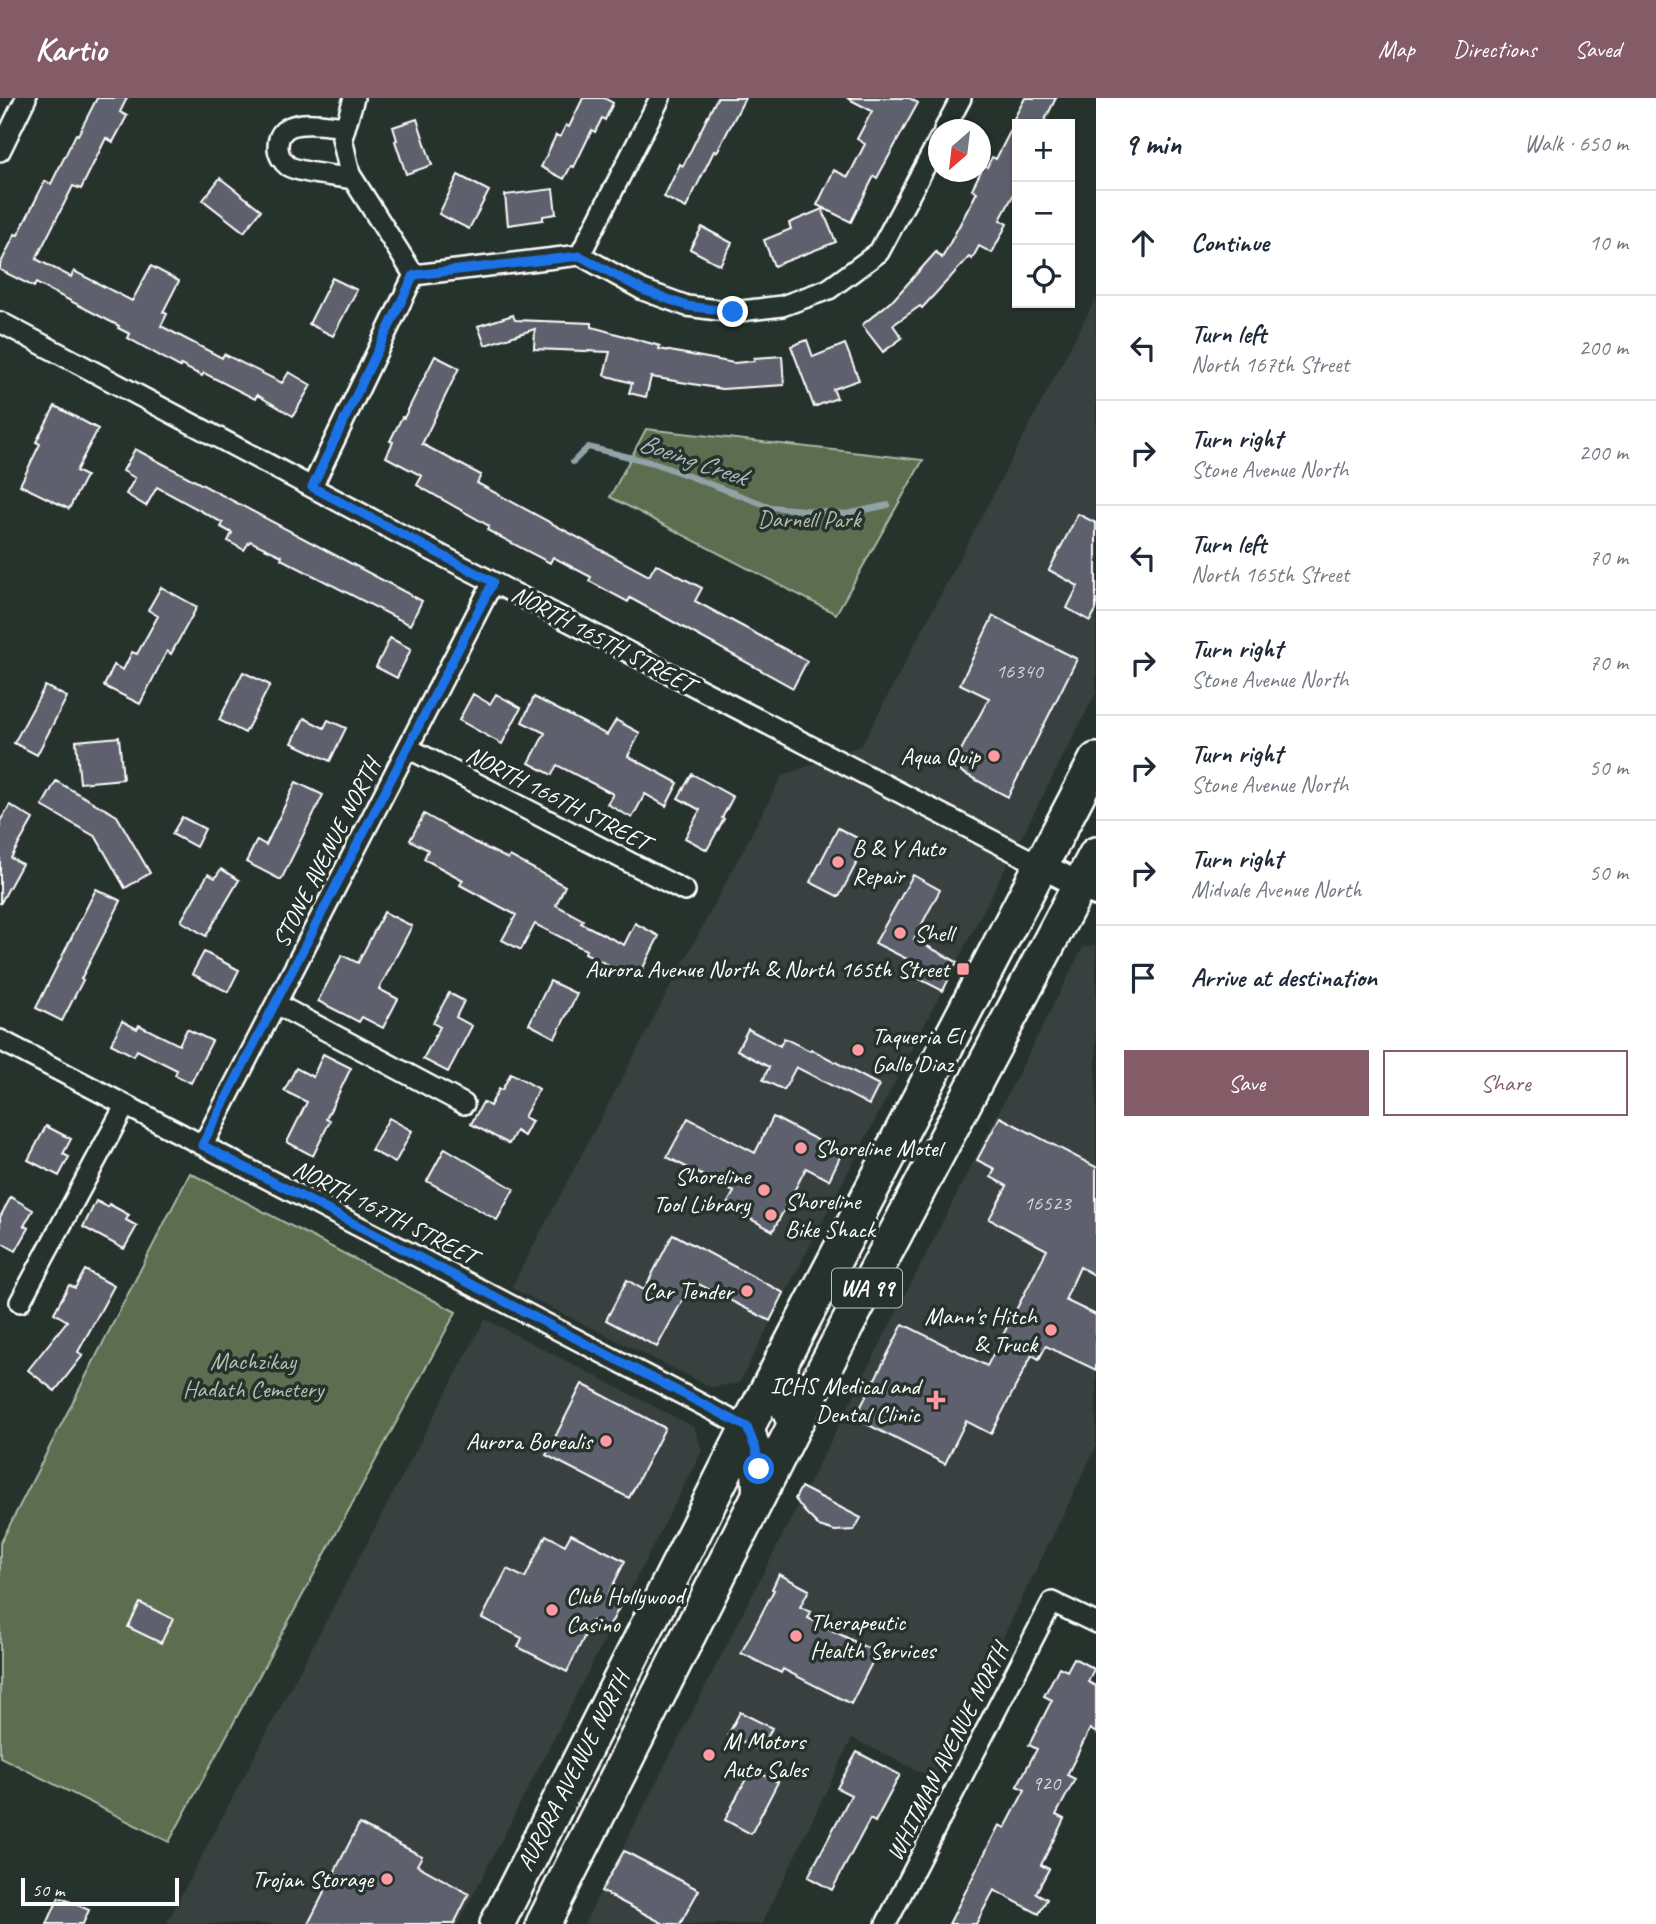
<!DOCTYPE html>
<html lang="en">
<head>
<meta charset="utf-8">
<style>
	:root { --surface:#fff; --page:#f6f6f7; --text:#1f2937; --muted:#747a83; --line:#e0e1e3; --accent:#845c67 }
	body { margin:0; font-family:Caveat,sans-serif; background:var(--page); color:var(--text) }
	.controls { position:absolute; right:21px; top:21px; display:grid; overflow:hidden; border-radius:0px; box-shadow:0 2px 5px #0004 }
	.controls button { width:63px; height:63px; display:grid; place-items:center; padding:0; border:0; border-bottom:2px solid var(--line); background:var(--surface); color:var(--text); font:35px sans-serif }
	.compass { position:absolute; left:928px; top:21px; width:63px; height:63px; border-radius:50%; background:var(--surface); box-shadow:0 2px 5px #0004; rotate:208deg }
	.scale { position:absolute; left:21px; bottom:18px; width:158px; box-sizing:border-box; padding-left:7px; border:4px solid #fff; border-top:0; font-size:19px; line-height:24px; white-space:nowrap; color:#fff; -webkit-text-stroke:5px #26332d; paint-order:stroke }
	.stop { position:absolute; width:21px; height:21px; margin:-16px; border:5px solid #1a73e8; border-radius:50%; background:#fff }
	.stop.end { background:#1a73e8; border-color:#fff; box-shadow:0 2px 7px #0008 }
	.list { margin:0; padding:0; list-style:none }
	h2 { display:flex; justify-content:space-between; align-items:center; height:91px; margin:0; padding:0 28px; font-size:30px }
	h2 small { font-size:23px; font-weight:400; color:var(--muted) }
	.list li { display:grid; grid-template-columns:46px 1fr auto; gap:21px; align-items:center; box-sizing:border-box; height:105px; padding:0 28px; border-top:2px solid var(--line) }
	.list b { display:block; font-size:26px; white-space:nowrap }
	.list p { margin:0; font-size:23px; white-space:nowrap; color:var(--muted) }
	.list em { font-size:23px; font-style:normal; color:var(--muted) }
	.actions { display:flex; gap:14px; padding:21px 28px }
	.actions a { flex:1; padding:16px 0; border:2px solid var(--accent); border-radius:0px; text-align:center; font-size:24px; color:var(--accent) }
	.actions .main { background:var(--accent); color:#fff }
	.icon { flex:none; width:38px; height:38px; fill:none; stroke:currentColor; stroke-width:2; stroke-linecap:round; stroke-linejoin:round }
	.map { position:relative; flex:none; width:1096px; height:1826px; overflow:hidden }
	header { display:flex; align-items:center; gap:42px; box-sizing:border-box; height:98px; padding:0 35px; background:var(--accent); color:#fff }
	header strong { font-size:33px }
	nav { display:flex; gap:38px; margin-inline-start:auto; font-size:24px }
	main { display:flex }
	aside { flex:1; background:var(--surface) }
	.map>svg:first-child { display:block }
	.built { fill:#374040 }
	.green { fill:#5d6d4f; stroke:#aeb6a7; stroke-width:2 }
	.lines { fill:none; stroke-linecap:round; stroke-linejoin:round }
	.stream { stroke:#91a3a8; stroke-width:6 }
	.building { fill:#5f606d; stroke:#fff; stroke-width:2 }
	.minor-casing { stroke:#fff; stroke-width:24 }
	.tertiary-casing { stroke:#fff; stroke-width:30 }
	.primary-casing { stroke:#fff; stroke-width:37 }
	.trunk-casing { stroke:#fff; stroke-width:38 }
	.minor { stroke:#26332d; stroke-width:19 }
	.tertiary { stroke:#26332d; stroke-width:24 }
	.primary { stroke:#26332d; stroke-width:32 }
	.trunk { stroke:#26332d; stroke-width:33 }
	.route { stroke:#1a73e8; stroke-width:9 }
	.poi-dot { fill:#ff9aa2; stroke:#26332d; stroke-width:2.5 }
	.labels { text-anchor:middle; stroke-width:7; stroke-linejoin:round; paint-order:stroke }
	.number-label { font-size:21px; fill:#d7d7da }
	.shield { fill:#26332d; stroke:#bec2c0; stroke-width:2 }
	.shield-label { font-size:23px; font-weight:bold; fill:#fff }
	.park-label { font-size:24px; fill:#b6bdb0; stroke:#26332d }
	.street-label { font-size:24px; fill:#fff; stroke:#26332d }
	.poi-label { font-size:24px; fill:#fff; stroke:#26332d; text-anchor:end }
	.water-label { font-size:26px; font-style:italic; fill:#adbabe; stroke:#26332d }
</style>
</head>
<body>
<header>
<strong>Kartio</strong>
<nav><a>Map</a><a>Directions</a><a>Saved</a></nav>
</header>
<main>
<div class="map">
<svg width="1096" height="1826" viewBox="0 0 1096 1826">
	<rect width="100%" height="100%" fill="#26332d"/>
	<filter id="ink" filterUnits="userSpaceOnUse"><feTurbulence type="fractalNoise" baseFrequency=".0143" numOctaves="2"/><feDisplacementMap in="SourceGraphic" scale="14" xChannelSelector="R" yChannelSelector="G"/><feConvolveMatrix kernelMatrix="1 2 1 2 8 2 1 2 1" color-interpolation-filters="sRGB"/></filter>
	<g filter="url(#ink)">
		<path class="built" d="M 1096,200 L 1096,595 L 739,1285 L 711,1289 L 511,1190 L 782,678 L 862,647 Z
			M 1096,847 L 1096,1349 L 934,1681 L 852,1640 L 762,1826 L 584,1826 L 1083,849 Z
			M 485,1221 L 694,1329 L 702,1353 L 458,1826 L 166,1826 Z"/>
		<path class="green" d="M 646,331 L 923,362 L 836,516 L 610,399 Z
			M 190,1075 L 456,1214 L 169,1744 L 0,1659 L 0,1446 Z"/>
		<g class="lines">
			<path class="stream" d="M 573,364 L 588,349 L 654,365 L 771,409 L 846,416 L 888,407"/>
		</g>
		<path class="building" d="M 97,0 L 127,0 L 120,14 L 127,18 L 113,44 L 106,40 L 81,91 L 73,88 L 36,161 L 71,179 L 74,173 L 132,203 L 151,168 L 179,183 L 163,214 L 167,216 L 161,228 L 222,260 L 224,256 L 282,285 L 289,274 L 311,287 L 293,318 L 257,297 L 255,301 L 204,275 L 202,278 L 181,267 L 180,269 L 128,240 L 130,236 L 118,230 L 119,228 L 36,185 L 34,189 L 0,172 L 0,167 L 15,136 L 18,137 L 45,83 L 51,86 L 76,36 L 78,37 Z
			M 583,0 L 604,0 L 613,5 L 605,22 L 602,20 L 595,34 L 592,32 L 574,69 L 571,68 L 564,81 L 541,69 L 556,37 L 560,39 L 566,27 L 569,29 Z
			M 717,0 L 745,0 L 717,54 L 714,53 L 686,110 L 664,99 L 680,66 L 683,68 Z
			M 847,0 L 909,0 L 918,5 L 877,80 L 874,78 L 851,124 L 817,107 L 834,72 L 848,79 L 865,46 L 857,41 L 872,13 Z
			M 1025,0 L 1056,0 L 1043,26 L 1017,26 L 1017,90 L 1000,122 L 1007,126 L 992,155 L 979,148 L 972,161 L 969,159 L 922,210 L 920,208 L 893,227 L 902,240 L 883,254 L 862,227 L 894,201 L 936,154 L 942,160 L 977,94 L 972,91 L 984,67 L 987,69 L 992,59 L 996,61 L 1014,26 L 1011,26 Z
			M 417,21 L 432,67 L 406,76 L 395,43 L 397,42 L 393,29 Z
			M 458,77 L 489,93 L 469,131 L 439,116 Z
			M 220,80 L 261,112 L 244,134 L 203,102 Z
			M 553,91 L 556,116 L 543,118 L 543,122 L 508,127 L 505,97 Z
			M 822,111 L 836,144 L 774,168 L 764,142 L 791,131 L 789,125 Z
			M 702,129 L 732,145 L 720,167 L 690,151 Z
			M 332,180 L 357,192 L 333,238 L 309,226 Z
			M 513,217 L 515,222 L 592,225 L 592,229 L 660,248 L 659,251 L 734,265 L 754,263 L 754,260 L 782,258 L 784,287 L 722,291 L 651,279 L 646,299 L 629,295 L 632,285 L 604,277 L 610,254 L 534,251 L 535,231 L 485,247 L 478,228 Z
			M 807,242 L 813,259 L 845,246 L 859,282 L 833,291 L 837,300 L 814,309 L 791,248 Z
			M 435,258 L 459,270 L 422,346 L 481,377 L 477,385 L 649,478 L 656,466 L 702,490 L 695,503 L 807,563 L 793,590 L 630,500 L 628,504 L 589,483 L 591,479 L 553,459 L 550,465 L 487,432 L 489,428 L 417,387 L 422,378 L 386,359 L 393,344 L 390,343 L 402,319 L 404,320 Z
			M 55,308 L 98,331 L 76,373 L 86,378 L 69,411 L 20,387 L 40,346 L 36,344 Z
			M 135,351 L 422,503 L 410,527 L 281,461 L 282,458 L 250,443 L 244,452 L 228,443 L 232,435 L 221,429 L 223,425 L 157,389 L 146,408 L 126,396 L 135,380 L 123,373 Z
			M 1078,416 L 1096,425 L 1096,512 L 1090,523 L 1067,510 L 1078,488 L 1049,472 Z
			M 161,489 L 197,509 L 171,556 L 167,553 L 140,606 L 104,588 L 114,567 L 123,572 L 132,554 L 137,556 L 158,518 L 148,512 Z
			M 993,518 L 1077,561 L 1008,699 L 952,669 L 989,600 L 960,586 Z
			M 390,540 L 411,551 L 397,580 L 376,569 Z
			M 243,574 L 270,587 L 245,635 L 219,622 Z
			M 45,588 L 67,599 L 37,657 L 14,645 Z
			M 473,596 L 490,606 L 496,596 L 521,610 L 502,646 L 459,622 Z
			M 534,599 L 607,637 L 616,622 L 640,635 L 628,658 L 678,685 L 666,708 L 645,696 L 632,720 L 607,706 L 613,696 L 557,667 L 552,677 L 529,665 L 545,635 L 522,624 Z
			M 304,620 L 324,630 L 328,622 L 346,630 L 330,663 L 292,645 Z
			M 119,639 L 123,681 L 80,685 L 76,643 Z
			M 692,676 L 733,699 L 722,720 L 724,721 L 707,752 L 685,740 L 700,712 L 678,700 Z
			M 56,683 L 117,718 L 150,775 L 125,790 L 96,739 L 42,708 Z
			M 296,684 L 323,697 L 281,782 L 246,764 L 257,742 L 266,747 Z
			M 10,707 L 33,721 L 11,760 L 22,766 L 0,806 L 0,723 Z
			M 424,716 L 474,744 L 508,761 L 510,758 L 565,788 L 556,807 L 583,822 L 581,825 L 624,847 L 635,825 L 659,838 L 637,882 L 585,855 L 586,852 L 535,826 L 521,852 L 502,842 L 516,817 L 460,787 L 463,782 L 424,761 L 428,752 L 410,742 Z
			M 182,719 L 205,731 L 196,749 L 172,736 Z
			M 838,730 L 867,745 L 839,799 L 810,784 Z
			M 221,771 L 239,782 L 206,838 L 181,823 L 208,776 L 215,780 Z
			M 913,777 L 940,792 L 914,841 L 957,864 L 943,893 L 904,873 L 909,862 L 875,845 Z
			M 96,791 L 121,803 L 81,881 L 83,882 L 62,923 L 36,910 Z
			M 384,814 L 412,828 L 379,891 L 398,901 L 383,930 L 362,919 L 359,924 L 318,903 L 342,857 L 358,865 Z
			M 204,854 L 239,872 L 228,894 L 192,876 Z
			M 550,883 L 577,896 L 555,940 L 529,926 Z
			M 449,895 L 464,903 L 456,919 L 472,928 L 448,974 L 423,961 L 440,929 L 433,925 Z
			M 122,923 L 137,931 L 139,927 L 179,947 L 187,931 L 212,943 L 191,985 L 175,977 L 177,972 L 137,952 L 134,958 L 111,946 Z
			M 748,931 L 780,948 L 784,940 L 810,953 L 811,951 L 879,987 L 869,1007 L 796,969 L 784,992 L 763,982 L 769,969 L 737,952 Z
			M 323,956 L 351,970 L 326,1021 L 330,1023 L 313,1058 L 287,1044 L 307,1004 L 284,993 L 296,970 L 313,979 Z
			M 511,975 L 539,991 L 524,1019 L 532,1023 L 524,1038 L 516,1033 L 509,1046 L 471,1026 L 483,1004 L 490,1008 L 499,991 L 502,992 Z
			M 773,1019 L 842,1055 L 829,1082 L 806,1070 L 773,1133 L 726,1108 L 734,1094 L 667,1059 L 688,1020 L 755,1055 Z
			M 1000,1019 L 1096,1069 L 1096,1178 L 1080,1169 L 1065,1202 L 1096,1217 L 1096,1272 L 1046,1248 L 1039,1261 L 1032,1257 L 991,1336 L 966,1323 L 945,1366 L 855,1320 L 903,1226 L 987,1268 L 1047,1152 L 989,1121 L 1007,1088 L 991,1079 L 995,1071 L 977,1062 Z
			M 389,1020 L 412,1033 L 395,1065 L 371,1052 Z
			M 46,1028 L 71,1041 L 63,1056 L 69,1059 L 59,1078 L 28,1062 Z
			M 445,1050 L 514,1091 L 497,1122 L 427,1083 Z
			M 11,1099 L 33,1112 L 24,1128 L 29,1130 L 16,1153 L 0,1144 L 0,1119 Z
			M 96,1103 L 108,1109 L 109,1106 L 129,1117 L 126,1122 L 137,1128 L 124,1151 L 83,1129 Z
			M 673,1136 L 784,1195 L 770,1223 L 693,1183 L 657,1249 L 606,1222 L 627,1182 L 644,1192 Z
			M 85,1172 L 114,1188 L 78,1254 L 83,1257 L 55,1293 L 28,1272 L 67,1223 L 54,1215 L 69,1187 L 75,1190 Z
			M 582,1286 L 665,1330 L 629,1400 L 546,1357 Z
			M 801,1389 L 861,1420 L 854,1432 L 835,1433 L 819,1428 L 805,1414 L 795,1401 Z
			M 571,1436 L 625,1463 L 608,1497 L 622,1504 L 608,1531 L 592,1523 L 567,1574 L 518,1549 L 522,1540 L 482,1520 L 507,1471 L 525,1480 L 546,1437 L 565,1447 Z
			M 779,1476 L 809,1492 L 800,1509 L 811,1514 L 808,1520 L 877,1555 L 851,1606 L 783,1571 L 781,1575 L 741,1555 L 774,1492 L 772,1491 Z
			M 140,1505 L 173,1521 L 161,1545 L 128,1529 Z
			M 1074,1560 L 1094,1571 L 1088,1584 L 1096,1588 L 1096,1635 L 1090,1631 L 1067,1677 L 1075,1681 L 1056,1717 L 1064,1721 L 1041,1767 L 1049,1771 L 1036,1795 L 1047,1801 L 1039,1816 L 994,1792 L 976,1826 L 949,1826 L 999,1727 L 1005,1730 L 1025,1692 L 1017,1688 L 1037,1651 L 1029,1647 L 1052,1602 L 1044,1598 L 1059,1569 L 1067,1573 Z
			M 740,1614 L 772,1630 L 761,1653 L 728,1637 Z
			M 857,1654 L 900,1677 L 875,1724 L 870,1721 L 832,1792 L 808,1779 L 851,1697 L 837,1690 Z
			M 751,1671 L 778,1684 L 751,1736 L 725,1722 Z
			M 359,1726 L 422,1758 L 417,1767 L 469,1796 L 454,1826 L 308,1826 Z
			M 624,1753 L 699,1792 L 680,1826 L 664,1826 L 601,1793 Z
			M 59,1799 L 89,1812 L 83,1826 L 47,1826 Z"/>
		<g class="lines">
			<defs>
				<path id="minor" d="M 354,0 L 342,40 L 350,76 L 414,177
					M 345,29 C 325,27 277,16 278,49 C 278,57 283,64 288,68 C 300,75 338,78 353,81
					M 944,32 L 961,0
					M 0,53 L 26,0
					M 580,157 L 643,192 L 687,208 L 733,214 L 782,208 L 829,191 L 879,154 L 939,42
					M 0,224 L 400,436 L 1042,768
					M 312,389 L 414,177 L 580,157 L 660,0
					M 408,650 L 685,793
					M 276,906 L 464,1006
					M 0,942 L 747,1330
					M 203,1047 L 493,484
					M 20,1204 L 125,1008
					M 886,1826 L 1052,1504 L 1096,1525"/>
				<path id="tertiary" d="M 1042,768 L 1096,795"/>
				<path id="primary" d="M 782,1260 C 781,1292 780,1298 795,1326
					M 747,1330 C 756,1355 759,1371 759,1398"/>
				<path id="trunk" d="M 497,1826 L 747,1330 L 1096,662
					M 543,1826 L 795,1326 L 1096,756"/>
			</defs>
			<use href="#minor" class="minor-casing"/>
			<use href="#tertiary" class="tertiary-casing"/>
			<use href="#primary" class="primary-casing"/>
			<use href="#trunk" class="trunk-casing"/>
			<use href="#minor" class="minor"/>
			<use href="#tertiary" class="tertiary"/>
			<use href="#primary" class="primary"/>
			<use href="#trunk" class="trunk"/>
		</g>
	</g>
	<g class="lines" filter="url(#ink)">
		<path class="route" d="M 733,214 L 687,208 L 643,192 L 580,158 L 414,177 L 312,389 L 493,484 L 202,1047 L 747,1329 L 756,1352 L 759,1371"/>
	</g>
	<g class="poi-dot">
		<circle cx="994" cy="658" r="7"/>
		<circle cx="838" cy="764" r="7"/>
		<circle cx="900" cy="835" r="7"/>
		<rect x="956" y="864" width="14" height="14" rx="3.5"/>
		<circle cx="858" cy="952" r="7"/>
		<circle cx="801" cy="1050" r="7"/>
		<circle cx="764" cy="1092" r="7"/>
		<circle cx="771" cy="1117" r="7"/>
		<circle cx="747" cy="1193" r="7"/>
		<circle cx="1051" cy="1232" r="7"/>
		<path d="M932.5 1291.5h7v7h7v7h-7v7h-7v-7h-7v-7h7z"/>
		<circle cx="606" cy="1343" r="7"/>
		<circle cx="552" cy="1512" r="7"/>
		<circle cx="796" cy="1538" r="7"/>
		<circle cx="709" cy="1657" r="7"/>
		<circle cx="387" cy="1781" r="7"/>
	</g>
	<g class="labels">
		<g class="number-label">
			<text x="1019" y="580">16340</text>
			<text x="1047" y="1112">16523</text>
			<text x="1046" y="1692">920</text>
		</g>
		<rect class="shield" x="832" y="1170.5" width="70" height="39" rx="5"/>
		<g class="shield-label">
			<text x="867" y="1198">WA 99</text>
		</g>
		<g class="park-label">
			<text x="809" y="429">Darnell Park</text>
			<text x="253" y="1271">Machzikay<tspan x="253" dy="28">Hadath Cemetery</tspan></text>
		</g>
		<g class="street-label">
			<text transform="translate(603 541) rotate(28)" y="8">NORTH 165TH STREET</text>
			<text transform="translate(558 700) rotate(27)" y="8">NORTH 166TH STREET</text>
			<text transform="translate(326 755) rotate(-63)" y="8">STONE AVENUE NORTH</text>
			<text transform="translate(385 1114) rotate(27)" y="8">NORTH 167TH STREET</text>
			<text transform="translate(947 1654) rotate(-63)" y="8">WHITMAN AVENUE NORTH</text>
			<text transform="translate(573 1673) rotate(-63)" y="8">AURORA AVENUE NORTH</text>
		</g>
		<g class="poi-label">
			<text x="980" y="666">Aqua Quip</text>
			<text x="852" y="758" text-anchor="start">B &amp; Y Auto<tspan x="852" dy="28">Repair</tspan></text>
			<text x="914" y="843" text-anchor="start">Shell</text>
			<text x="949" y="879">Aurora Avenue North &amp; North 165th Street</text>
			<text x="872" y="946" text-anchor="start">Taqueria El<tspan x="872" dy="28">Gallo Diaz</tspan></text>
			<text x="815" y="1058" text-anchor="start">Shoreline Motel</text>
			<text x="750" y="1086">Shoreline<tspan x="750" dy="28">Tool Library</tspan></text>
			<text x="785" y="1111" text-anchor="start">Shoreline<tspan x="785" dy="28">Bike Shack</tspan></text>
			<text x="733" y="1201">Car Tender</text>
			<text x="1037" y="1226">Mann's Hitch<tspan x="1037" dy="28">&amp; Truck</tspan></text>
			<text x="920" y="1296">ICHS Medical and<tspan x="920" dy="28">Dental Clinic</tspan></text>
			<text x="592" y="1351">Aurora Borealis</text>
			<text x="566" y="1506" text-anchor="start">Club Hollywood<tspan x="566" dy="28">Casino</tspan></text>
			<text x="810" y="1532" text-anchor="start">Therapeutic<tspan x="810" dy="28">Health Services</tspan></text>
			<text x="723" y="1651" text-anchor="start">M Motors<tspan x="723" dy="28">Auto Sales</tspan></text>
			<text x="373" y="1789">Trojan Storage</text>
		</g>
		<g class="water-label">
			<text transform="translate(693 361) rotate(19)" y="9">Boeing Creek</text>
		</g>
	</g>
</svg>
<div class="controls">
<button>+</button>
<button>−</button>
<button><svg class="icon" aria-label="locate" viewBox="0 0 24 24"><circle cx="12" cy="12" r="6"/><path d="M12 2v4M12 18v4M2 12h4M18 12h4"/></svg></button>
</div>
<svg class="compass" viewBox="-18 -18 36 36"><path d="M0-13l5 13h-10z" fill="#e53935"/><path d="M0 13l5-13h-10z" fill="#747a83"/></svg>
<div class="scale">50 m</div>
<div class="stop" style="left:759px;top:1371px"></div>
<div class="stop end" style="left:733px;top:214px"></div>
</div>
<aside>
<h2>9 min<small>Walk · 650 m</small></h2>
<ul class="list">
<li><svg class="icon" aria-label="ahead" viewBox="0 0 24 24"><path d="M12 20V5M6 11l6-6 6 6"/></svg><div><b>Continue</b></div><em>10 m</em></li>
<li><svg class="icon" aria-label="left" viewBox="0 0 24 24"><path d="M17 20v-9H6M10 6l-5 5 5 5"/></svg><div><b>Turn left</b><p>North 167th Street</p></div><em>200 m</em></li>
<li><svg class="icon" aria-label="right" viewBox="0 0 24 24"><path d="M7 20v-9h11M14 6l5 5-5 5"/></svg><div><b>Turn right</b><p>Stone Avenue North</p></div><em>200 m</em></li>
<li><svg class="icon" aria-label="left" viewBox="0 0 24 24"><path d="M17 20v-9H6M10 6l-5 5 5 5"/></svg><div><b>Turn left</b><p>North 165th Street</p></div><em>70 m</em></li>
<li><svg class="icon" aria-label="right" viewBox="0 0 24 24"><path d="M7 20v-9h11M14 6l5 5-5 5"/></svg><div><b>Turn right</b><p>Stone Avenue North</p></div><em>70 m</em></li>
<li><svg class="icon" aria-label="right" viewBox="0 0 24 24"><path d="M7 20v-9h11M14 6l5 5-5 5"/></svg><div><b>Turn right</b><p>Stone Avenue North</p></div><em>50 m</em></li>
<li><svg class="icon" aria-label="right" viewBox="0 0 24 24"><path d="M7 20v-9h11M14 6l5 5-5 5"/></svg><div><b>Turn right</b><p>Midvale Avenue North</p></div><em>50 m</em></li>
<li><svg class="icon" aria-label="arrive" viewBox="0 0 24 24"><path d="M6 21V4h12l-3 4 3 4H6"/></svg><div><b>Arrive at destination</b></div></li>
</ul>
<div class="actions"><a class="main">Save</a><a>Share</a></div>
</aside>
</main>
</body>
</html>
